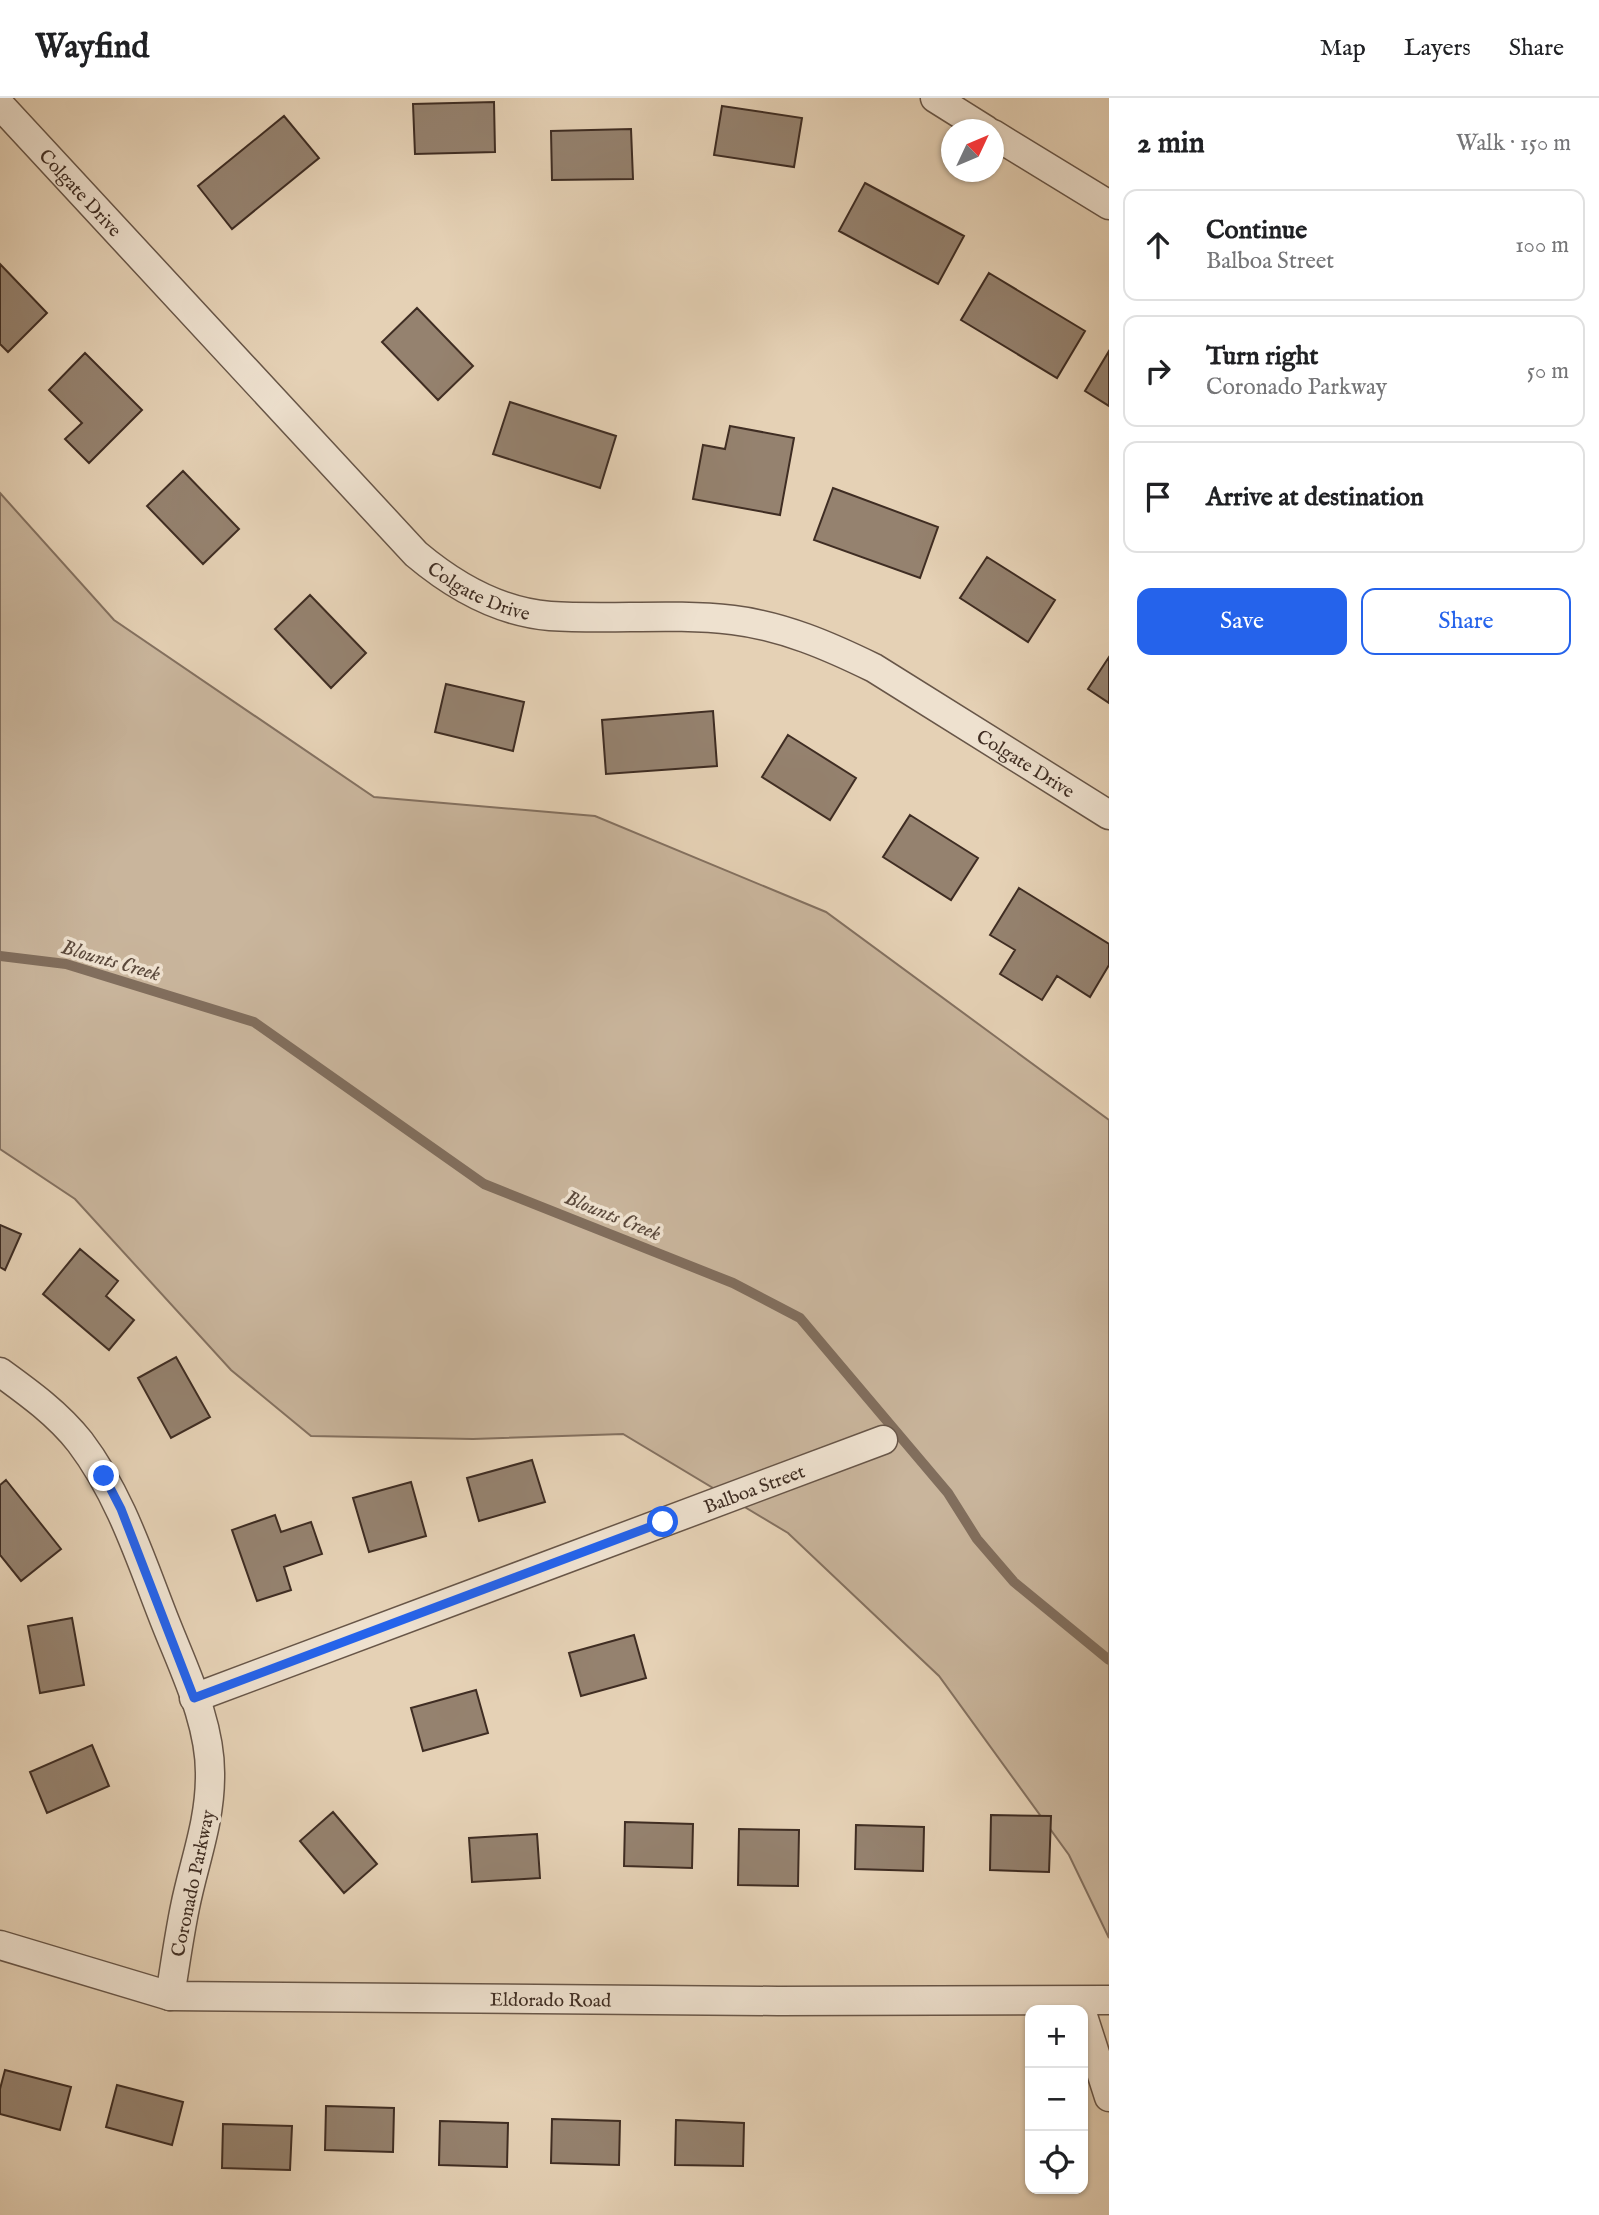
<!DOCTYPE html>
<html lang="en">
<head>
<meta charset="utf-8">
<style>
	:root { --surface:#fff; --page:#f2f2f2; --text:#202124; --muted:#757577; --line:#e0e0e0; --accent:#2563eb }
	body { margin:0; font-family:"IM FELL English",serif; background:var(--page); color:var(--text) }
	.controls { position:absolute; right:21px; bottom:21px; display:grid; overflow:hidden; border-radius:14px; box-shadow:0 2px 5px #0004 }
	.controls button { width:63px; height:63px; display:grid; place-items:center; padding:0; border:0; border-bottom:2px solid var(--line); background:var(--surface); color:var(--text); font:35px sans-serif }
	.compass { position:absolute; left:941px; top:21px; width:63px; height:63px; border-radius:50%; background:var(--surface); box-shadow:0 2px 5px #0004; rotate:46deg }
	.stop { position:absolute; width:21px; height:21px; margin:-16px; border:5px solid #2563eb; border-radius:50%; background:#fff }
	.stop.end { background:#2563eb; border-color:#fff; box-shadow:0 2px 7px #0008 }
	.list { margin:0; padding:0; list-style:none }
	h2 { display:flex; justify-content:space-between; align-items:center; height:91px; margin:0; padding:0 28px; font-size:30px }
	h2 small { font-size:23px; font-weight:400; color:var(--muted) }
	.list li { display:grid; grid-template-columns:46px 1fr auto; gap:21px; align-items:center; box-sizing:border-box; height:112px; margin:0 14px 14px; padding:0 14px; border:2px solid var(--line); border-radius:14px }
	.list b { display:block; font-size:26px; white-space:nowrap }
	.list p { margin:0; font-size:23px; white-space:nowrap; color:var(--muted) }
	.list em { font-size:23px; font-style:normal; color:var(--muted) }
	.actions { display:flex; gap:14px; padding:21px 28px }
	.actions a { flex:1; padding:16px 0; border:2px solid var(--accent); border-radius:14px; text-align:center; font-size:24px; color:var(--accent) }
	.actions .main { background:var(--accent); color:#fff }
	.icon { flex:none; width:38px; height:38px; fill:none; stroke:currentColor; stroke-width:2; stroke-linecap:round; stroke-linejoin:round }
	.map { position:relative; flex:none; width:1109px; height:2117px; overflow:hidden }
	header { display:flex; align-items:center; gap:42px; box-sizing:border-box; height:98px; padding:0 35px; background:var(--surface); border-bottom:2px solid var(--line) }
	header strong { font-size:33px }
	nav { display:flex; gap:38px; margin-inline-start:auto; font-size:24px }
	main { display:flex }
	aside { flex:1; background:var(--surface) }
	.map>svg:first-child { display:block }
	.green { fill:#c9b59c; stroke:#847160; stroke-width:2 }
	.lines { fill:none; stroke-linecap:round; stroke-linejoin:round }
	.stream { stroke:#816e5d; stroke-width:10 }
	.building { fill:#95826f; stroke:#3f2d23; stroke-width:2 }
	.minor-casing { stroke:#685648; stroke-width:31 }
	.minor { stroke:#eee1cf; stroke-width:28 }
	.route { stroke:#2563eb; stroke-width:9 }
	.labels { text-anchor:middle; stroke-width:7; stroke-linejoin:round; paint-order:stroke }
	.street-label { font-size:19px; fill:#3f2d23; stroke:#eee1cf }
	.water-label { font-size:21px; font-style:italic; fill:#5a483b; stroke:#eee1cf }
</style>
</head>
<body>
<header>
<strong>Wayfind</strong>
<nav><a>Map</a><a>Layers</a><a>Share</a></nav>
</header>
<main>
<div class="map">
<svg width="1109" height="2117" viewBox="0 0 1109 2117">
	<rect width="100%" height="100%" fill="#e5d1b5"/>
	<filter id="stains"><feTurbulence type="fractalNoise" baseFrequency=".00286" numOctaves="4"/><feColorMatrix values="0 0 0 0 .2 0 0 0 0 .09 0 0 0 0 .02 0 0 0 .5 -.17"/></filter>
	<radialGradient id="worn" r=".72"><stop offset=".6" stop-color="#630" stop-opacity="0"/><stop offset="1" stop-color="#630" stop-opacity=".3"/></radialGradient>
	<path class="green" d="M 0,395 L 114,522 L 374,699 L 595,718 L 826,814 L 1109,1022 L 1109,1840 L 1069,1757 L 939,1578 L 788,1435 L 623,1336 L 473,1341 L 311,1338 L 231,1272 L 75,1101 L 0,1051 Z"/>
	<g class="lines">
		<path class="stream" d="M 0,858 L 66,866 L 254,924 L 484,1086 L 733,1185 L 800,1220 L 948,1395 L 977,1441 L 1014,1484 L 1109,1562"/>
	</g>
	<path class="building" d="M 494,4 L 495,54 L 415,56 L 413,6 Z
		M 722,8 L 802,20 L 794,69 L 714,57 Z
		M 284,18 L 319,60 L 232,131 L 198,88 Z
		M 631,31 L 633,81 L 552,82 L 551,33 Z
		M 865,85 L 964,138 L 938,186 L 839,133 Z
		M 0,166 L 47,215 L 8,254 L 0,246 Z
		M 989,175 L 1085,233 L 1057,280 L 961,222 Z
		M 417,210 L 473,268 L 438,302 L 382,244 Z
		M 1109,253 L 1109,308 L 1085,293 Z
		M 85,255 L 142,312 L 89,365 L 65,341 L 82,325 L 49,292 Z
		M 510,304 L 616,338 L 600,390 L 493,356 Z
		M 730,328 L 794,340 L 780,417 L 693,401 L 703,347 L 725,351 Z
		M 183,373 L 239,431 L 203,466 L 147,408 Z
		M 833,390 L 938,429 L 920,480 L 814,442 Z
		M 987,459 L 1055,502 L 1028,544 L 960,500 Z
		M 310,497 L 366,555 L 331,590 L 275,531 Z
		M 1109,559 L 1109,605 L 1088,591 Z
		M 446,586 L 524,604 L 513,653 L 435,634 Z
		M 713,613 L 717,668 L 606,676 L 602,622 Z
		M 788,637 L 856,680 L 830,722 L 762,679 Z
		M 910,717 L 978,760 L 951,802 L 883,759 Z
		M 1019,790 L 1109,846 L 1109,867 L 1090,899 L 1057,878 L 1042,902 L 1000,876 L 1015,852 L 990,837 Z
		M 0,1127 L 21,1136 L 5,1172 L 0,1169 Z
		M 80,1151 L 118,1183 L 106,1198 L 134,1222 L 109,1252 L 43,1196 Z
		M 176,1259 L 210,1319 L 171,1340 L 138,1280 Z
		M 532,1362 L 545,1404 L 479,1423 L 467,1380 Z
		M 6,1382 L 61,1451 L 21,1483 L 0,1457 L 0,1387 Z
		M 411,1384 L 426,1438 L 369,1454 L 353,1400 Z
		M 275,1417 L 281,1434 L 311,1424 L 322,1456 L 284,1469 L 291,1492 L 257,1503 L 232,1432 Z
		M 72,1520 L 84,1587 L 40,1595 L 28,1528 Z
		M 634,1537 L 646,1580 L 581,1598 L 569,1555 Z
		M 476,1592 L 488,1635 L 423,1653 L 411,1610 Z
		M 92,1647 L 109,1688 L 47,1715 L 30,1674 Z
		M 333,1714 L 377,1766 L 344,1795 L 300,1743 Z
		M 991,1717 L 1051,1718 L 1049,1774 L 990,1772 Z
		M 625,1724 L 693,1726 L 692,1770 L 624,1768 Z
		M 856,1727 L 924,1729 L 923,1773 L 855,1771 Z
		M 739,1731 L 799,1732 L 798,1788 L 738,1787 Z
		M 537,1736 L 540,1780 L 472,1784 L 469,1740 Z
		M 5,1972 L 71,1989 L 60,2032 L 0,2016 L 0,1991 Z
		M 117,1987 L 183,2004 L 172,2047 L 106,2029 Z
		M 326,2008 L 394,2010 L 393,2054 L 325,2052 Z
		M 552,2021 L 620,2023 L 619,2067 L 551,2065 Z
		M 676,2022 L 744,2025 L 743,2068 L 675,2067 Z
		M 440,2023 L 508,2025 L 507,2069 L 439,2067 Z
		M 223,2026 L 292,2028 L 290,2072 L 222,2070 Z"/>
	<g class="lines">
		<defs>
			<g id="minor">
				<path d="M 935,0 L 986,32"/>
				<path id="s1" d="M 0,7 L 416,456 C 454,488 500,514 550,518 C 611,522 672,515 733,522 C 783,528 829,548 874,570 L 1109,717"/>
				<path d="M 993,36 L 1109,107"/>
				<path d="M 0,1274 C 29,1295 58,1316 80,1344 C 121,1398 141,1463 166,1526 C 185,1574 211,1626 210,1678 C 210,1725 194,1764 185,1809 C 179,1838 175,1868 170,1898"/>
				<path id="s2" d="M 194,1600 L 883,1342"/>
				<path id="s3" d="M 0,1847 L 170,1898 L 778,1903 L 1109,1902"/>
				<path d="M 1083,1918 L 1109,1999"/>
			</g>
		</defs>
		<use href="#minor" class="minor-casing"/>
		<use href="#minor" class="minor"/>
	</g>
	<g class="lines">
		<path class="route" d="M 104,1378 L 121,1411 L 194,1600 L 663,1424"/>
	</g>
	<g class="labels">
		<g class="street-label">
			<text dy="7" stroke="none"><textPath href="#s1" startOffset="119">Colgate Drive</textPath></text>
			<text dy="7" stroke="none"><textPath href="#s1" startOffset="686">Colgate Drive</textPath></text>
			<text dy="7" stroke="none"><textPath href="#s1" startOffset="1274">Colgate Drive</textPath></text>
			<text dy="7" stroke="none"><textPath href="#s2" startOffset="598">Balboa Street</textPath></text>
			<text transform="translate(192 1785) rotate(-78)" y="7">Coronado Parkway</text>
			<text dy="7" stroke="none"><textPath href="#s3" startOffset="558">Eldorado Road</textPath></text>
		</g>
		<g class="water-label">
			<text transform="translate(111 862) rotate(16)" y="7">Blounts Creek</text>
			<text transform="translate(613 1117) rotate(22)" y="7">Blounts Creek</text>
		</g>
	</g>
	<rect width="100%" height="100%" filter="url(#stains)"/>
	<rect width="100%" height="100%" fill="url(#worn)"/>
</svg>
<div class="controls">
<button>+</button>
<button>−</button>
<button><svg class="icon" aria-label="locate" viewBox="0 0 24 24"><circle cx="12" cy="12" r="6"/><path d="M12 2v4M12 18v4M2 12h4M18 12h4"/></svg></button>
</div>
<svg class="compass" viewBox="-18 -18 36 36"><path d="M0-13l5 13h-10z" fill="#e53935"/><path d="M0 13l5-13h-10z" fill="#757577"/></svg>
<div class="stop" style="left:663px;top:1424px"></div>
<div class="stop end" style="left:104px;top:1378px"></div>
</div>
<aside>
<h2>2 min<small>Walk · 150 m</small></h2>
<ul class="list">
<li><svg class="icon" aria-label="ahead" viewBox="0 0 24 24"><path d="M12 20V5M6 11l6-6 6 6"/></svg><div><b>Continue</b><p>Balboa Street</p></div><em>100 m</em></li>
<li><svg class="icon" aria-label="right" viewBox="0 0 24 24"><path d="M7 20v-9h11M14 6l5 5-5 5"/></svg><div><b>Turn right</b><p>Coronado Parkway</p></div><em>50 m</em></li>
<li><svg class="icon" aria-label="arrive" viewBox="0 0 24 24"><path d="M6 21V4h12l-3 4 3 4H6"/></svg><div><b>Arrive at destination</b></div></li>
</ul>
<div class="actions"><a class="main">Save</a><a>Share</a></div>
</aside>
</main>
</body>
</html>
